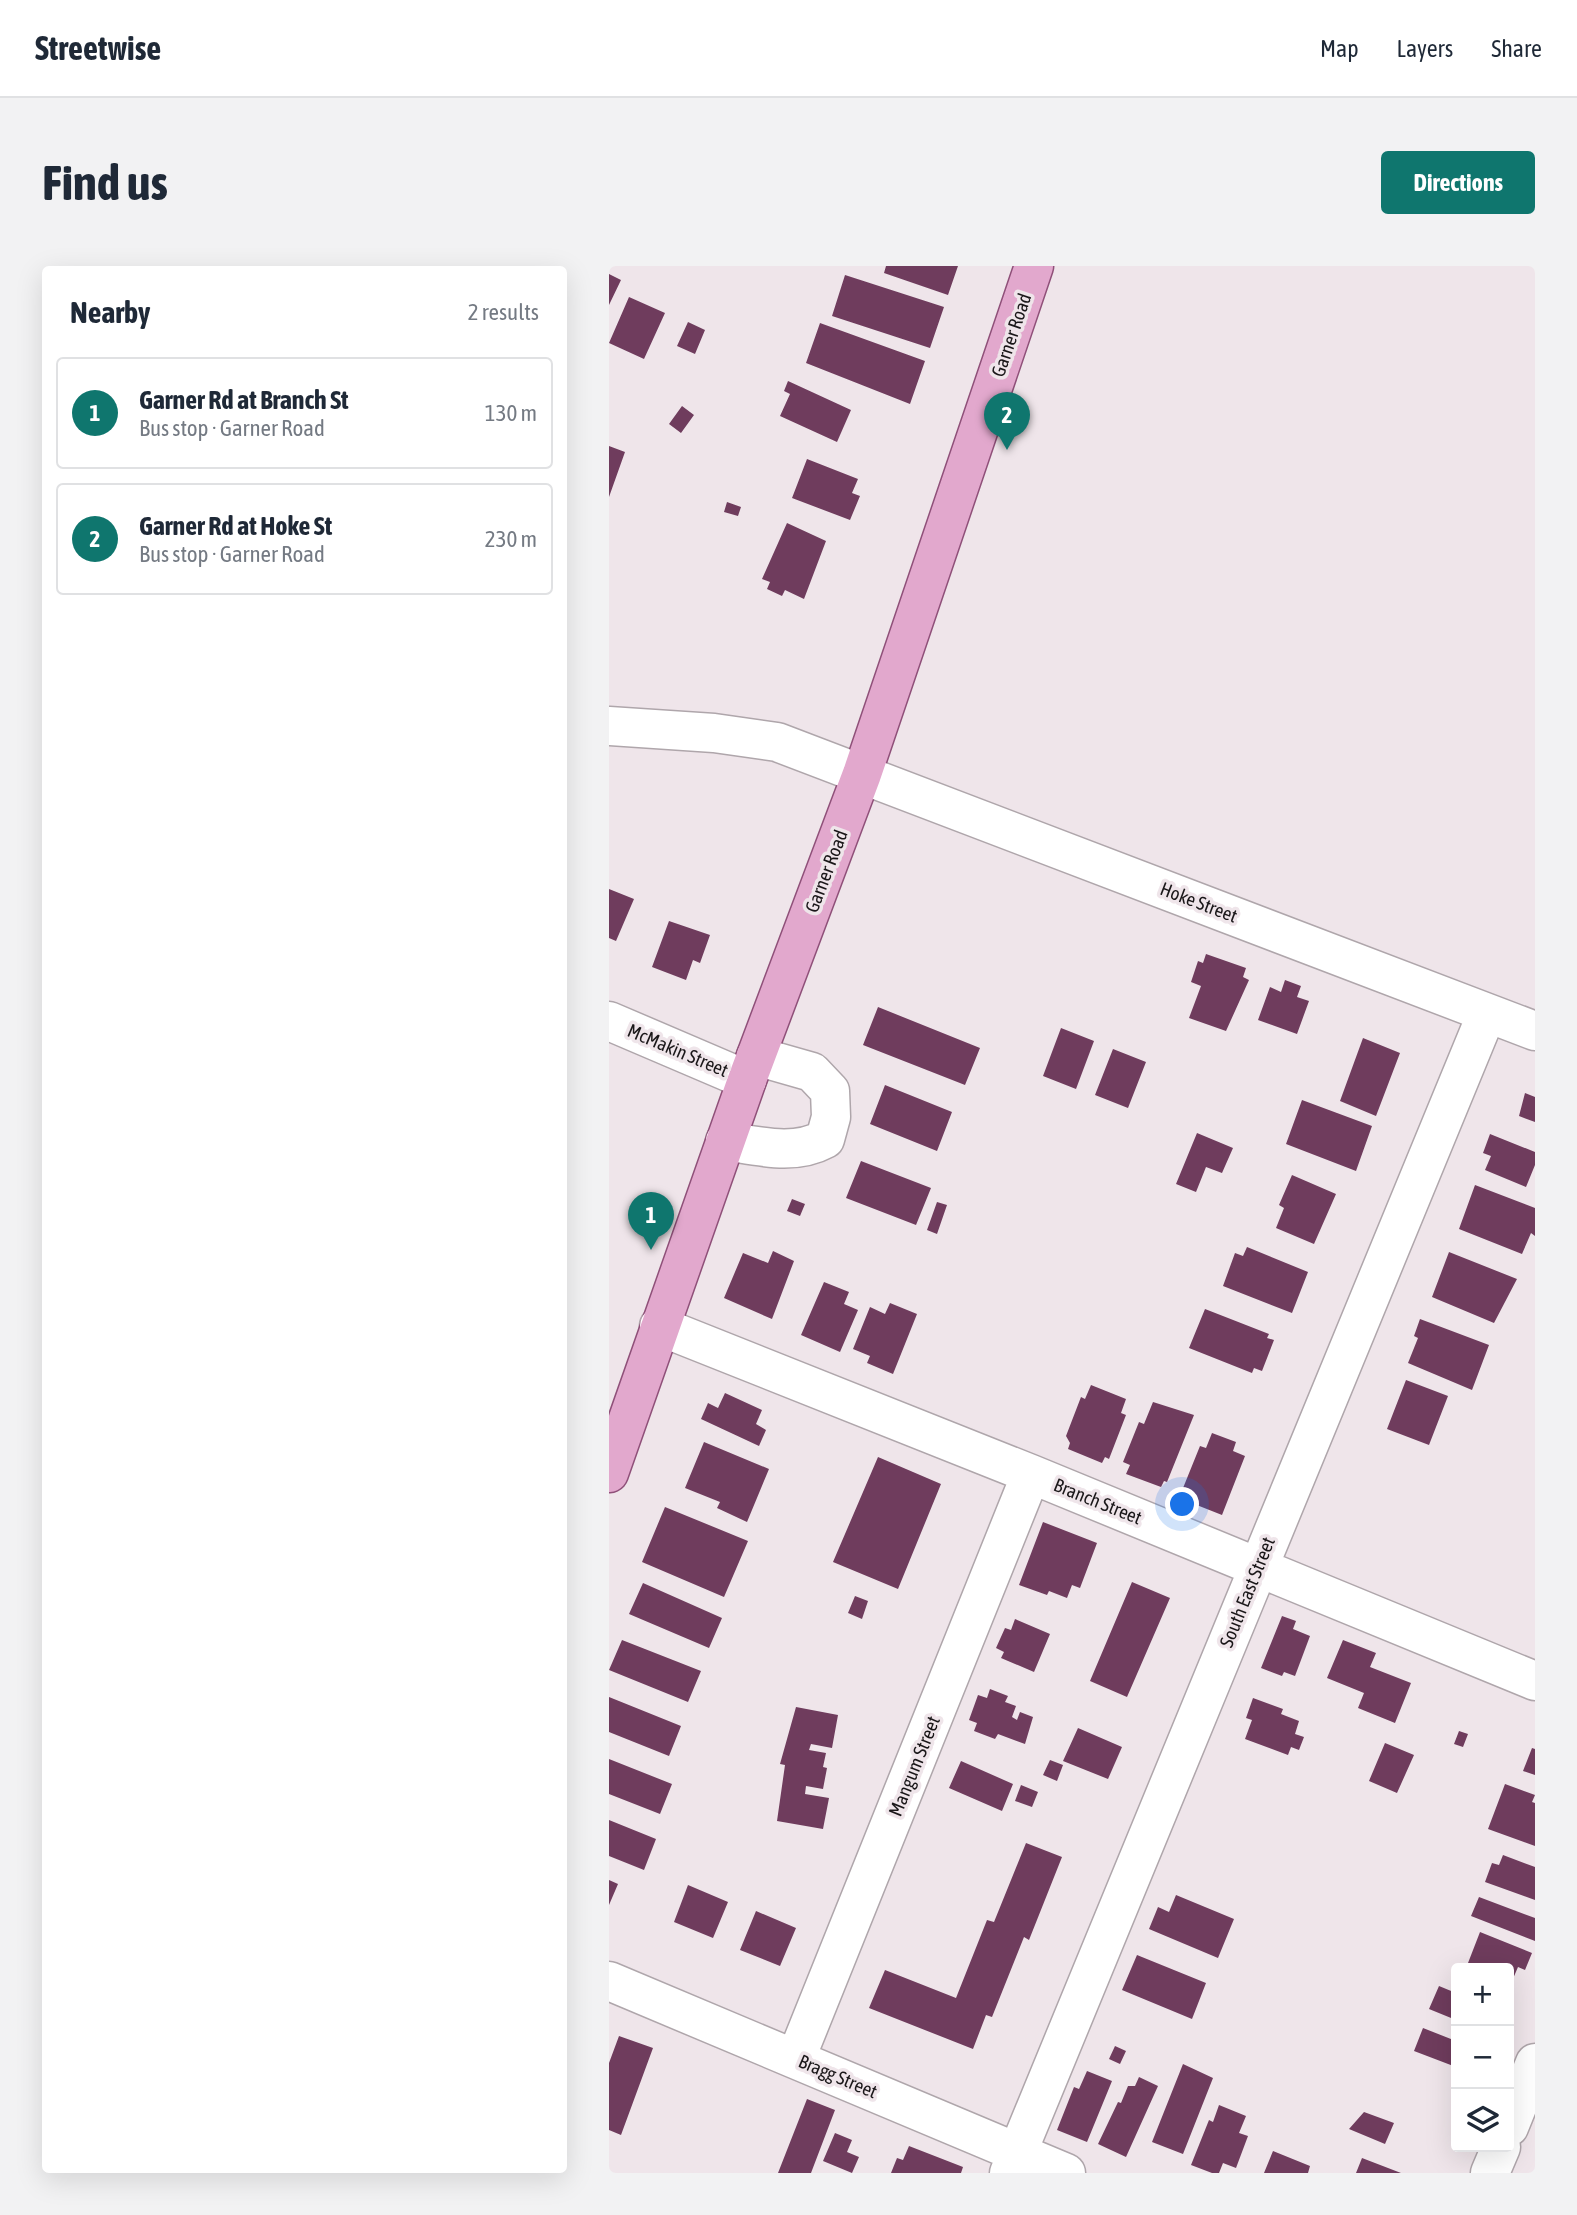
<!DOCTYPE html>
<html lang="en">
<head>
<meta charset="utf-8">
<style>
	:root { --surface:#fff; --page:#f2f2f3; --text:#1f2937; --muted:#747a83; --line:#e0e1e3; --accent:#0f766e }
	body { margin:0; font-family:"Asap Condensed",sans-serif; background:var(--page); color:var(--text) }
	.controls { position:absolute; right:21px; bottom:21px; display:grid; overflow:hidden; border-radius:7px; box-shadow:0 7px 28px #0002 }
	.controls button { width:63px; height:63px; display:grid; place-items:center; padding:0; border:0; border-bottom:2px solid var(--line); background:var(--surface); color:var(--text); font:35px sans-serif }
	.you { position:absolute; left:574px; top:1239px; width:24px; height:24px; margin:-18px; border:5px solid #fff; border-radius:50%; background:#1a73e8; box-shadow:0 0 0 10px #1a73e833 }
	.badge { display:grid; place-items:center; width:46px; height:46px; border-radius:50%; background:var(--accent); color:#fff; font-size:23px; font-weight:700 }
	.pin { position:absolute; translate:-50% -58px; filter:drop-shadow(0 2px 4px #0008) }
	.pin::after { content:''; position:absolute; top:37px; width:24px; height:21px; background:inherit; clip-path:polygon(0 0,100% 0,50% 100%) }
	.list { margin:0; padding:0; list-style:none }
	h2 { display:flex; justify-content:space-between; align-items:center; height:91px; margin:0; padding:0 28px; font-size:30px }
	h2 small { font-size:23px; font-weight:400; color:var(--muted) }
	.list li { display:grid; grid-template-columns:46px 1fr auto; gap:21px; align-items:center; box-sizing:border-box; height:112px; margin:0 14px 14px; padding:0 14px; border:2px solid var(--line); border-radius:7px }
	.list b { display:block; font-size:26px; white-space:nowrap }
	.list p { margin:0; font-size:23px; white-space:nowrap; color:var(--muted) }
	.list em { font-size:23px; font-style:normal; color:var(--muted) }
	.icon { flex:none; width:38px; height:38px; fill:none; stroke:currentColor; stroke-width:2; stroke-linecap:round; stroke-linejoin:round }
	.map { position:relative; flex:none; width:926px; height:1907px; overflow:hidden; border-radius:7px }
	header { display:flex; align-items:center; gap:42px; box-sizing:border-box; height:98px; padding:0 35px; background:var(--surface); border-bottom:2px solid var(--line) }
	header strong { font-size:33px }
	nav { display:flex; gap:38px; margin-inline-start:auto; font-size:24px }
	.intro { display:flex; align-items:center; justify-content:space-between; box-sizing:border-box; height:168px; padding:0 42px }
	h1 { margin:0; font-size:49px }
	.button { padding:18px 32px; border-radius:7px; background:var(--accent); color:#fff; font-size:24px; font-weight:700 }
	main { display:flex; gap:42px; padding:0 42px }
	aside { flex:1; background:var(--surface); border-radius:7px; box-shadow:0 7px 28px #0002 }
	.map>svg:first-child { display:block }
	.building { fill:#6f3c5d }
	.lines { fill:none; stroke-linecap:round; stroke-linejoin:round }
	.minor-casing { stroke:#afa6ab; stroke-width:41 }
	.major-casing { stroke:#8f5079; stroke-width:41 }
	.minor { stroke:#fff; stroke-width:38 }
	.major { stroke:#e2a8cd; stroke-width:38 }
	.labels { text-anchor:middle; stroke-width:7; stroke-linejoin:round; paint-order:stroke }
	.street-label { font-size:19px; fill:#1a1719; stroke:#efe5ea }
</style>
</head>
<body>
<header>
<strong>Streetwise</strong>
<nav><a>Map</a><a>Layers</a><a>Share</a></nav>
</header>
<div class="intro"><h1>Find us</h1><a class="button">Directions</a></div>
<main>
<aside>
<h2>Nearby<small>2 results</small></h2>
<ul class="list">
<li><span class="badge">1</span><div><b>Garner Rd at Branch St</b><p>Bus stop · Garner Road</p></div><em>130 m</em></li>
<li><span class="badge">2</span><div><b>Garner Rd at Hoke St</b><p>Bus stop · Garner Road</p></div><em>230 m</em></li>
</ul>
</aside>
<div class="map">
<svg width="926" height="1907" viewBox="0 0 926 1907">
	<rect width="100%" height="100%" fill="#efe5ea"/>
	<path class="building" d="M 277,0 L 349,0 L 339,29 L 275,7 Z
		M 0,8 L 12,14 L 0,39 Z
		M 236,9 L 335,41 L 321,82 L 223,50 Z
		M 20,31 L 56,47 L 35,93 L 0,77 Z
		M 79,56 L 96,64 L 86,88 L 68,80 Z
		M 211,57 L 316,95 L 301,138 L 197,97 Z
		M 179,115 L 242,144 L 228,176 L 171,150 L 181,128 L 175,125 Z
		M 73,140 L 85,149 L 72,167 L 60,158 Z
		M 0,180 L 16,186 L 0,231 Z
		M 198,193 L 249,213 L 243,227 L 251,230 L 241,254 L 183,232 Z
		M 118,236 L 132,241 L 129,250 L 115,246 Z
		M 178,257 L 217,275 L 195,333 L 176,324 L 173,330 L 158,323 L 161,316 L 153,313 Z
		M 0,623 L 25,633 L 7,675 L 0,672 Z
		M 60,655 L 101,669 L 91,697 L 84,694 L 77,714 L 43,701 Z
		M 597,688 L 637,702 L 634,711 L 640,714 L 617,765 L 580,752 L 592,720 L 582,716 L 589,695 L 594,697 Z
		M 676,714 L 692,720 L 688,731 L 700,735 L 688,768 L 649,754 L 661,721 L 672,726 Z
		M 269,741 L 371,782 L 356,819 L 254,779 Z
		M 452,762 L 485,775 L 467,823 L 434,810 Z
		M 754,772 L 791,787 L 767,850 L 731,835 Z
		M 504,783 L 537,796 L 519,842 L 486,829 Z
		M 276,819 L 343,846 L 328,885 L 261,858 Z
		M 916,827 L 926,831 L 926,856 L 910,850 Z
		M 693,834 L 763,860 L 747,905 L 677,878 Z
		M 588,867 L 624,882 L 613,907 L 597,901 L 587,926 L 567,918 Z
		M 881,868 L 926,886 L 926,899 L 917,921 L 876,904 L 882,890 L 874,887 Z
		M 252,895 L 322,922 L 307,959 L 237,932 Z
		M 683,909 L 727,928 L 705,978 L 667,962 L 675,942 L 670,939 Z
		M 866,919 L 926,942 L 926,970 L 922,967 L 913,988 L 850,963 Z
		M 183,933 L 196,938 L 191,950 L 178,945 Z
		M 328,936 L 338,939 L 328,968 L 318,964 Z
		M 638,981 L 699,1006 L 683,1047 L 614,1020 L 626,987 L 634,990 Z
		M 164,985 L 185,995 L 163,1053 L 115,1032 L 134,987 L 159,997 Z
		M 840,986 L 908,1013 L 885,1057 L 823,1031 Z
		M 215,1016 L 240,1026 L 235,1038 L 249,1044 L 231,1086 L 192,1069 Z
		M 281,1037 L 308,1048 L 284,1108 L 258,1097 L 261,1090 L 244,1083 L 261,1041 L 276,1048 Z
		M 596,1043 L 660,1068 L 658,1072 L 665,1074 L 653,1105 L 645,1102 L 643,1107 L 580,1082 Z
		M 811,1053 L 880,1079 L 863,1124 L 799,1097 L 809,1072 L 805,1070 Z
		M 797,1114 L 839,1130 L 820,1179 L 778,1163 Z
		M 482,1119 L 517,1133 L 512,1147 L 517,1149 L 500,1193 L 496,1191 L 493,1197 L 459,1183 L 461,1177 L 457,1170 L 472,1131 L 476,1133 Z
		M 116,1127 L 153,1144 L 147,1158 L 157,1164 L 150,1180 L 92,1153 L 99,1137 L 109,1142 Z
		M 544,1136 L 585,1149 L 558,1216 L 555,1215 L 552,1221 L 517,1208 L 521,1199 L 514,1196 L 530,1156 L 535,1158 Z
		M 603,1167 L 627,1176 L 624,1185 L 636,1190 L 613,1249 L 570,1232 L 591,1180 L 597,1182 Z
		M 95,1176 L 160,1203 L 138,1256 L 108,1242 L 111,1236 L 76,1222 Z
		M 269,1191 L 332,1218 L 289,1323 L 224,1296 Z
		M 56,1241 L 139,1275 L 115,1331 L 33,1296 Z
		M 434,1256 L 488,1277 L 471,1322 L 463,1319 L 458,1332 L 440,1325 L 438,1329 L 410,1319 Z
		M 523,1316 L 561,1332 L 518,1431 L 481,1415 Z
		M 34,1317 L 113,1352 L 100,1382 L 20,1348 Z
		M 246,1330 L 259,1335 L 253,1353 L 239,1347 Z
		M 673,1350 L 687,1355 L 684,1363 L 701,1370 L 686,1410 L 675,1406 L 673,1410 L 652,1402 Z
		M 406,1353 L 441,1368 L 425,1406 L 392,1392 L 395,1386 L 387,1382 L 396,1362 L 402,1364 Z
		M 13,1374 L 92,1405 L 79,1436 L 0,1404 Z
		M 734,1374 L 767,1387 L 761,1401 L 802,1417 L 786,1457 L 749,1442 L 755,1427 L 718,1412 Z
		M 381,1423 L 399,1430 L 396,1436 L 407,1440 L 403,1451 L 408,1454 L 411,1446 L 424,1451 L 416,1478 L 389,1468 L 386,1473 L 365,1465 L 368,1457 L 360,1454 L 369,1429 L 378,1432 Z
		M 0,1431 L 72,1460 L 60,1490 L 0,1466 Z
		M 644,1432 L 674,1443 L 672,1448 L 690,1455 L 686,1468 L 695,1471 L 690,1484 L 682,1481 L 679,1489 L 636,1473 L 643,1454 L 637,1452 Z
		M 187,1441 L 229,1449 L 223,1482 L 202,1478 L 200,1484 L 217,1487 L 214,1501 L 218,1502 L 214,1523 L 197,1520 L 196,1528 L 220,1532 L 214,1563 L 168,1555 L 176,1499 L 171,1498 Z
		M 469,1462 L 513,1481 L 499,1513 L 454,1495 Z
		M 850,1465 L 859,1468 L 854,1481 L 845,1478 Z
		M 776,1477 L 805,1489 L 788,1527 L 760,1515 Z
		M 923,1482 L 926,1483 L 926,1509 L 914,1505 Z
		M 0,1493 L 63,1518 L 51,1548 L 0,1528 Z
		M 441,1494 L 454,1499 L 448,1515 L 434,1509 Z
		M 352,1495 L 404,1518 L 393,1545 L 340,1522 Z
		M 896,1518 L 926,1529 L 923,1536 L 926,1537 L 926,1580 L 879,1563 Z
		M 412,1519 L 429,1526 L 423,1541 L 406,1535 Z
		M 0,1554 L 47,1573 L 35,1604 L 0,1590 Z
		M 417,1577 L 453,1591 L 420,1674 L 415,1671 L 383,1751 L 377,1749 L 364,1783 L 260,1742 L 276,1704 L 347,1732 L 378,1654 L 385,1656 Z
		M 894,1589 L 926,1601 L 926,1634 L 876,1616 L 883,1597 L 890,1599 Z
		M 0,1614 L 9,1618 L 0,1639 Z
		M 79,1619 L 119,1636 L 104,1672 L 65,1656 Z
		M 567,1629 L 625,1653 L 609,1692 L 540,1663 L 549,1641 L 560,1646 Z
		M 870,1631 L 926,1652 L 926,1675 L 862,1650 Z
		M 147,1645 L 187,1662 L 171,1700 L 131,1684 Z
		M 871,1666 L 923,1687 L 916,1704 L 909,1701 L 903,1715 L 900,1714 L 900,1702 L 871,1702 L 859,1697 Z
		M 528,1689 L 597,1717 L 583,1753 L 513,1724 Z
		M 830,1720 L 847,1727 L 847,1754 L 820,1743 Z
		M 814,1762 L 847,1775 L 847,1801 L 805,1785 Z
		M 10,1770 L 44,1782 L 12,1869 L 0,1864 L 0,1797 Z
		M 506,1780 L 517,1785 L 511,1798 L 500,1793 Z
		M 574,1798 L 604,1812 L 574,1888 L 543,1876 Z
		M 478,1805 L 503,1815 L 478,1876 L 448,1864 L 465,1821 L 470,1823 Z
		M 530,1811 L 549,1820 L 517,1891 L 489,1878 L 509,1836 L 512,1837 L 519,1820 L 526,1820 Z
		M 198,1833 L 226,1844 L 202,1907 L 169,1907 Z
		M 610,1839 L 637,1850 L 630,1867 L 639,1870 L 627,1902 L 614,1897 L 610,1907 L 603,1907 L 582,1899 L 600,1854 L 604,1856 Z
		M 755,1846 L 785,1857 L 776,1878 L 740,1863 Z
		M 226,1867 L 243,1874 L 238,1886 L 250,1891 L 243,1907 L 214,1895 Z
		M 300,1880 L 354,1901 L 352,1907 L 282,1907 L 288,1892 L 294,1894 Z
		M 664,1885 L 701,1900 L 699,1907 L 655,1907 Z
		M 753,1892 L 792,1907 L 747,1907 Z"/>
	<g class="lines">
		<defs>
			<path id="minor" d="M 0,460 L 105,467 L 168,476 L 926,765
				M 0,755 L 138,814
				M 116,875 C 150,880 185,890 216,873 L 222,851 L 221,825 L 203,806 L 147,790
				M 50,1060 L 422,1208 L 926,1415
				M 0,1715 L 457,1907
				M 187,1792 L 422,1208
				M 900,1861 L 926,1797
				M 400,1907 L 878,747
				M 881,1907 L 892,1881"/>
			<path id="major" d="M 0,1207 L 138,814 L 253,508 L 425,0"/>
		</defs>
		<use href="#minor" class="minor-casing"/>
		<use href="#major" class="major-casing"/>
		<use href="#minor" class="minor"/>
		<use href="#major" class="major"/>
	</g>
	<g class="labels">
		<g class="street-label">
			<text transform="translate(402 69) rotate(-71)" y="7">Garner Road</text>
			<text transform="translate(217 605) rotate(-69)" y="7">Garner Road</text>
			<text transform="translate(590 636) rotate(21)" y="7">Hoke Street</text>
			<text transform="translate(69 784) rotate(23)" y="7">McMakin Street</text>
			<text transform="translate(489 1235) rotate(22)" y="7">Branch Street</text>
			<text transform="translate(638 1326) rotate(-68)" y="7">South East Street</text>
			<text transform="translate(305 1500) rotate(-68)" y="7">Mangum Street</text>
			<text transform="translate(229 1810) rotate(23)" y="7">Bragg Street</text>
		</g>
	</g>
</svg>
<div class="controls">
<button>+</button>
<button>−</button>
<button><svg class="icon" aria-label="layers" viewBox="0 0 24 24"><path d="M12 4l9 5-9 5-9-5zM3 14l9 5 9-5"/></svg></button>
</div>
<div class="you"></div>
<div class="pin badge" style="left:42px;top:984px">1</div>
<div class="pin badge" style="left:398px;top:184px">2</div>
</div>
</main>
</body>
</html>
